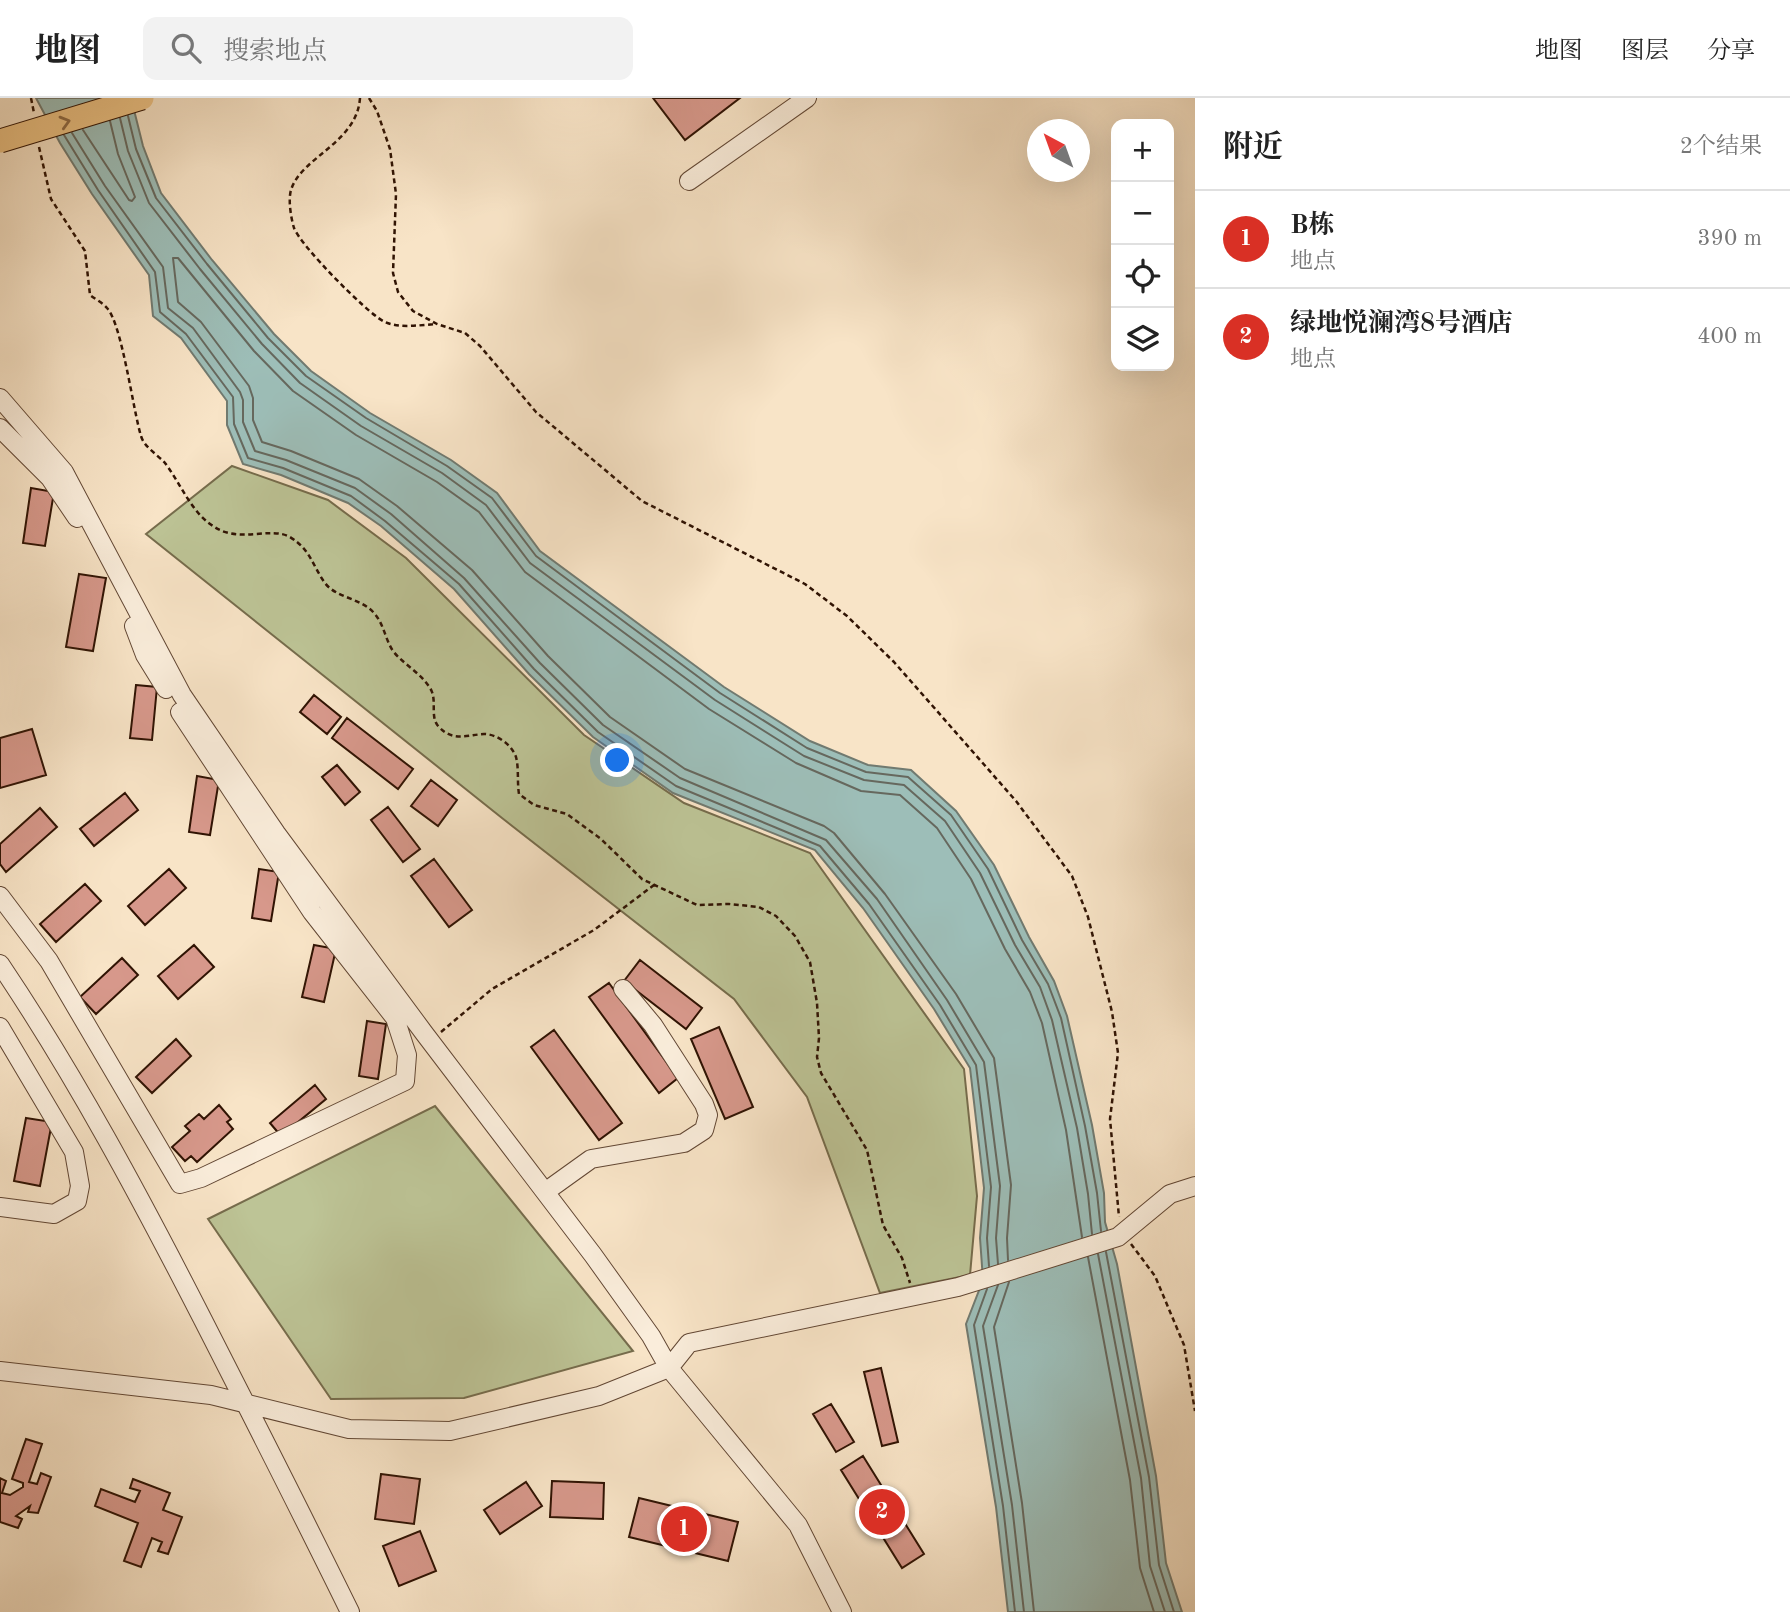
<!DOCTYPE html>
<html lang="zh">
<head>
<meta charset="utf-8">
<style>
	:root { --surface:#fff; --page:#f2f2f2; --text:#222; --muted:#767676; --line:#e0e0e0; --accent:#d93025 }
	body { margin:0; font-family:"Old Standard TT","Noto Serif SC",serif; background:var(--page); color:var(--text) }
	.controls { position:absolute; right:21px; top:21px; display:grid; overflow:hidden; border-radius:14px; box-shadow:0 7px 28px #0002 }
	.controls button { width:63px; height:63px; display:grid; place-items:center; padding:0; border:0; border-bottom:2px solid var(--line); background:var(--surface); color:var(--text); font:35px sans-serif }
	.compass { position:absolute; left:1027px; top:21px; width:63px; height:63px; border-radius:50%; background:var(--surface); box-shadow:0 7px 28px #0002; rotate:319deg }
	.you { position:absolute; left:618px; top:663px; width:24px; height:24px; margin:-18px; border:5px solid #fff; border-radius:50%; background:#1a73e8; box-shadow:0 0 0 10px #1a73e833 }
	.badge { display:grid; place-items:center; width:46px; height:46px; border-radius:50%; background:var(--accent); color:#fff; font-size:23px; font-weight:700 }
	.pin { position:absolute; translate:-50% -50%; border:4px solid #fff; box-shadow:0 2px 7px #0006 }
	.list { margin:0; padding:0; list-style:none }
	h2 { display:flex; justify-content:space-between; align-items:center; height:91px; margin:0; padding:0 28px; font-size:30px }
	h2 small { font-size:23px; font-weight:400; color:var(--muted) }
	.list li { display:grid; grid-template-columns:46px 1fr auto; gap:21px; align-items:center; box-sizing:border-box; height:98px; padding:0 28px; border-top:2px solid var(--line) }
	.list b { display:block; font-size:26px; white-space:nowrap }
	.list p { margin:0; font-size:23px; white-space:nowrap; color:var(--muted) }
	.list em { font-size:23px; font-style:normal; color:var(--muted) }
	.icon { flex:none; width:38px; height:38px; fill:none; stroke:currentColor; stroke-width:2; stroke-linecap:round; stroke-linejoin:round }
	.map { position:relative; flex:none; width:1195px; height:1514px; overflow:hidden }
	header { display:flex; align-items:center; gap:42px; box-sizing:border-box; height:98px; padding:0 35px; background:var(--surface); border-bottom:2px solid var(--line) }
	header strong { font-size:33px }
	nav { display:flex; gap:38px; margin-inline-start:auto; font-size:24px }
	.search { width:490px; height:63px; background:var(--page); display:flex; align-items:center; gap:18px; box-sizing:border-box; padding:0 24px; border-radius:14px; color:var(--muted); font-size:26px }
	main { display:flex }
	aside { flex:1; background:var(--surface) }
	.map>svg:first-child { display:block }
	.green { fill:#bdc496; stroke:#766c4c; stroke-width:2 }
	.water { fill:#9dbeb8; stroke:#717a70; stroke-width:2 }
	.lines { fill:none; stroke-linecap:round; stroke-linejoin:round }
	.shore { stroke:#66685e; stroke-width:2 }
	.building { fill:#d7988b; stroke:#301303; stroke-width:2 }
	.minor-casing { stroke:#624734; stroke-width:20 }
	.path { stroke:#301303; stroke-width:2.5; stroke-dasharray:5 3.5; stroke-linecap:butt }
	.minor { stroke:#faeddb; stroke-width:18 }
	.major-bridge-casing { stroke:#301303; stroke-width:25; stroke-linecap:butt }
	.major-bridge { stroke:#ecc284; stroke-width:23 }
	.oneway { stroke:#8e6a44 }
</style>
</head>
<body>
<header>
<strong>地图</strong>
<div class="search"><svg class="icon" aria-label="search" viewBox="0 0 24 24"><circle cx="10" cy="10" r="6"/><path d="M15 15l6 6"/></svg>搜索地点</div>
<nav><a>地图</a><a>图层</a><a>分享</a></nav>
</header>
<main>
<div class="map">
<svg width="1195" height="1514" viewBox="0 0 1195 1514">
	<rect width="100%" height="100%" fill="#f8e4c7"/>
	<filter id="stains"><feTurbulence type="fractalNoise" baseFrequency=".00286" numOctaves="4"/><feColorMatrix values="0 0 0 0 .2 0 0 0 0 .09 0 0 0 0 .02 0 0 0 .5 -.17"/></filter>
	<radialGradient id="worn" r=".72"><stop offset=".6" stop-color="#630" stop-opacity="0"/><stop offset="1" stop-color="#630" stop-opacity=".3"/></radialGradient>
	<path class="green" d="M 232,368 L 328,402 L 406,460 L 584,637 L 684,705 L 810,755 L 964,971 L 977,1098 L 970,1177 L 880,1195 L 807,999 L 734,901 L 502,720 L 146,436 Z
		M 435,1008 L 633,1253 L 464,1300 L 331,1301 L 208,1121 Z"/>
	<path class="water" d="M 36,0 L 131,0 L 143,48 L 161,95 L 212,162 L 274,236 L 311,273 L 370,315 L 451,362 L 497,395 L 540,453 L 724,589 L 810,643 L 868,667 L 911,672 L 956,713 L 994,767 L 1029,839 L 1054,883 L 1067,918 L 1092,1027 L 1104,1095 L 1105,1124 L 1117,1166 L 1156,1378 L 1166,1465 L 1182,1514 L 1008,1514 L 996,1409 L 966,1226 L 983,1182 L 980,1140 L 984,1090 L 970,970 L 934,911 L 863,810 L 815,752 L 673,695 L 593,639 L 529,576 L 454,491 L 381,428 L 348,405 L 281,377 L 243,366 L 227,327 L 227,303 L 181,240 L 153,218 L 149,177 L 92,96 L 60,45 Z"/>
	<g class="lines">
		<path class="shore" d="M 128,18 L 136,51 L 156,100 L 207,166 L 268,240 L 306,278 L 366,320 L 447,368 L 492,400 L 536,458 L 720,595 L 807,650 L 866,674 L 908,679 L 951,717 L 988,771 L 1022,842 L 1048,886 L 1061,920 L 1085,1028 L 1097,1095 L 1101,1133
			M 120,20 L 128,53 L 149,105 L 200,171 L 262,246 L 300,285 L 361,328 L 442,375 L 486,407 L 530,465 L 715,602 L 804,658 L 864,682 L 904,687 L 945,723 L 980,775 L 1015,847 L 1040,889 L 1052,922 L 1077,1030 L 1088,1096 L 1092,1136
			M 83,32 L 129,102 L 132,103 L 135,99 L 118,56 L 110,23
			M 72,35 L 105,88 L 163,169 L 168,210 L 193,230 L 240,294 L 243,302 L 243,324 L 255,353 L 286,362 L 355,390 L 391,416 L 464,480 L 540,565 L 603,627 L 680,680 L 826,742 L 877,801 L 947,902 L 984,964 L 1000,1088 L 996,1140 L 998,1166
			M 64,37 L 98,92 L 155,174 L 160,214 L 186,236 L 233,299 L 234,326 L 248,360 L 283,370 L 351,398 L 385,423 L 459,486 L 534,571 L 598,634 L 676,688 L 820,748 L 869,806 L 940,907 L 976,967 L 991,1089 L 987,1140 L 989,1168
			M 1106,1154 L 1149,1379 L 1159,1467 L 1174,1514
			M 1098,1156 L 1141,1380 L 1150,1468 L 1165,1514
			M 1088,1159 L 1130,1382 L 1140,1470 L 1154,1514
			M 1008,1162 L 1007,1140 L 1011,1087 L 994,960 L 956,896 L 885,796 L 834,735 L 824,728 L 685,671 L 610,619 L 548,558 L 472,472 L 397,408 L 359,381 L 291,353 L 262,344 L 253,322 L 253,300 L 249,288 L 201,224 L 178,204 L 173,160 L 178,160 L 254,253 L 293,293 L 356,337 L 437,384 L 479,414 L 525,474 L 709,611 L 796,665 L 861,693 L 900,697 L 937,730 L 971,781 L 1005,851 L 1030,894 L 1042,925 L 1066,1032 L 1082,1139
			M 1009,1184 L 994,1229 L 1022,1405 L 1034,1514
			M 998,1187 L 983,1228 L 1012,1407 L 1024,1514
			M 987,1191 L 974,1227 L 1003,1408 L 1015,1514"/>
	</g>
	<path class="building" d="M 653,0 L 740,0 L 685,42 Z
		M 31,390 L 54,394 L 45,448 L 23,445 Z
		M 79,476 L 106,480 L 93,553 L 66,549 Z
		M 136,587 L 157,589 L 152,642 L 130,640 Z
		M 314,597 L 341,619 L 327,636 L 300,614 Z
		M 347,620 L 413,671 L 398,691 L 332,640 Z
		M 32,631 L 46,677 L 0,690 L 0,640 Z
		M 337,667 L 360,694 L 345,707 L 322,679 Z
		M 197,678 L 219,682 L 210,737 L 189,734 Z
		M 431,682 L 457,702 L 438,728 L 411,708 Z
		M 125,695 L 138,712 L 94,748 L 80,731 Z
		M 388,709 L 420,751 L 403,764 L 371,722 Z
		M 40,710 L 57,729 L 6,774 L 0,766 L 0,746 Z
		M 434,761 L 472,812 L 449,829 L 411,778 Z
		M 169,771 L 186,790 L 145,827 L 128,808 Z
		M 259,771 L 279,774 L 271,823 L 252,820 Z
		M 85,786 L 101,803 L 56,844 L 40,826 Z
		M 194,847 L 214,869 L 178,901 L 158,878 Z
		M 314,847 L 336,851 L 324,904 L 302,899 Z
		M 122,860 L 138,877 L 96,916 L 80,899 Z
		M 640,862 L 702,910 L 686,931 L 624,883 Z
		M 609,885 L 678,980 L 659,995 L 589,899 Z
		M 367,923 L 386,926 L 378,981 L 359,978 Z
		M 719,929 L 753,1009 L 725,1021 L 691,941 Z
		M 554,932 L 622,1025 L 599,1042 L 531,949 Z
		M 176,941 L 191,958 L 152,995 L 136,979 Z
		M 315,987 L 326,1001 L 281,1038 L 270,1025 Z
		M 219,1007 L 231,1021 L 227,1024 L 233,1031 L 197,1064 L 191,1058 L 185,1063 L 172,1049 L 190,1033 L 185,1028 L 199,1016 L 204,1021 Z
		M 26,1020 L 52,1024 L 40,1088 L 14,1083 Z
		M 881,1270 L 898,1344 L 882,1348 L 864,1274 Z
		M 831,1306 L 854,1344 L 836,1354 L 813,1316 Z
		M 26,1341 L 42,1346 L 29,1384 L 37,1386 L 41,1375 L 51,1379 L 38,1415 L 28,1414 L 30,1408 L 16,1418 L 22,1421 L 18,1430 L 0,1424 L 0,1380 L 6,1383 L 2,1395 L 10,1397 L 23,1389 L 23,1385 L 12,1381 Z
		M 863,1358 L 924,1456 L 902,1470 L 841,1372 Z
		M 381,1376 L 420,1381 L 414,1426 L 375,1421 Z
		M 133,1381 L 170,1395 L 163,1412 L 182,1419 L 168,1456 L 158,1453 L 162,1444 L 152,1440 L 141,1469 L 124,1463 L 138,1425 L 95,1408 L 101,1391 L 135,1404 L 140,1393 L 130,1390 Z
		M 552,1383 L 604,1385 L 603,1421 L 550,1419 Z
		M 526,1384 L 542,1408 L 500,1436 L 484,1412 Z
		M 639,1400 L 738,1424 L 728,1463 L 629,1439 Z
		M 420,1433 L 436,1473 L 399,1488 L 383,1448 Z"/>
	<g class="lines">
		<defs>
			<path id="minor" d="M 689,83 L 807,0
				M 0,300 L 64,374 L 182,597 L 276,735 L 424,935 L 593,1157 L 651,1238 L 669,1270 L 599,1298 L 450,1333 L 349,1331 L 211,1297 L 0,1273
				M 0,330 L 50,380 L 77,420
				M 134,528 L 145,557 L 166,591
				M 0,798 L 49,863 L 180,1086 L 201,1080 L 405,983 L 407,957 L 395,920 L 312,814 L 180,614
				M 0,866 C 76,979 140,1099 202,1220 C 252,1318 302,1416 350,1514
				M 0,929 L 74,1054 L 80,1088 L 77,1103 L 54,1116 L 0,1109
				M 545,1094 L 591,1061 L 684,1045 L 704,1032 L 708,1017 L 704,1006 L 653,927 L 623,891
				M 842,1514 L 798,1427 L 669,1270 L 689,1245 L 958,1189 L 1118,1139 L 1170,1096 L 1195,1088"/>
		</defs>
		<use href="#minor" class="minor-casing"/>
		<path class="path" d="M 31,0 L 34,15
			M 360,0 C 357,45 301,59 291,92 C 288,102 291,120 294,130 C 301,148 365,213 383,223 C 398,231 420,227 436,226
			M 369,0 L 377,13 L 390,51 L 396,96 L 393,175 L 398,194 L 413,213 L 437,226 L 465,235 L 480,248 L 536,314 L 642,403 L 805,486 L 847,518 L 894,564 L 1016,703 L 1072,778 L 1088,819 L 1112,914 L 1118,955 L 1110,1021 L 1119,1119
			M 39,49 L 51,101 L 85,153 L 90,197 C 95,201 103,205 107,210 C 122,226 133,312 141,338 C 144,349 158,357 165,365 C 181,386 191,414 213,428 C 238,446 270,428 290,439 C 311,452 312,467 325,485 C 336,500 361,500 374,515 C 384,526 385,541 393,553 C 404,567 420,574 430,590 C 438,602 429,619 439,629 C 453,644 467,637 484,636 C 497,636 512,647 516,659 C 519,670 517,684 519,696 L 534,707 L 567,716 L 601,741 L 642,781 L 697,807 L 729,806 L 759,809 L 776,818 L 795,838 L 810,864 L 817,905 L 819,940 L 817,959 L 821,975 L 867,1052 L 883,1127 L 902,1160 L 910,1185
			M 441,934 L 492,891 L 594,832 L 654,787
			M 1131,1146 L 1155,1178 L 1184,1247 L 1195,1313"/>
		<use href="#minor" class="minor"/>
		<defs>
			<path id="major-bridge" d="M 0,43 L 142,0"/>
		</defs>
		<use href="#major-bridge" class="major-bridge-casing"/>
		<use href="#major-bridge" class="major-bridge"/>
	</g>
	<defs><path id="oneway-chevron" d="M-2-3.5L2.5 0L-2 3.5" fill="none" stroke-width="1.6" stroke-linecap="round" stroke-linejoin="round" transform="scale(1.75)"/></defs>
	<use class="oneway" href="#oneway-chevron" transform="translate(65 24) rotate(-16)"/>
	<rect width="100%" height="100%" filter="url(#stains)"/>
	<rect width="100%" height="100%" fill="url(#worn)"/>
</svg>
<div class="controls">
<button>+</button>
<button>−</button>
<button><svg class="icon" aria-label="locate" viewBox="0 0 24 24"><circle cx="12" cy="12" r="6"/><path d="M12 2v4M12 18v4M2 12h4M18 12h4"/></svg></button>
<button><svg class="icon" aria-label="layers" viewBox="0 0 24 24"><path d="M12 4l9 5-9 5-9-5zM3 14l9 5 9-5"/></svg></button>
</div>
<svg class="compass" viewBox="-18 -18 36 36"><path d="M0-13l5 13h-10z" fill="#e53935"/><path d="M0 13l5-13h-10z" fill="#767676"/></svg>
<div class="you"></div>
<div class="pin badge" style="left:684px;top:1431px">1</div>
<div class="pin badge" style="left:882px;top:1414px">2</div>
</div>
<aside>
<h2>附近<small>2个结果</small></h2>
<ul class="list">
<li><span class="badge">1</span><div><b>B栋</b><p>地点</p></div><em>390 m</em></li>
<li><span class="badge">2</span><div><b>绿地悦澜湾8号酒店</b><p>地点</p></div><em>400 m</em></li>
</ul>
</aside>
</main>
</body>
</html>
